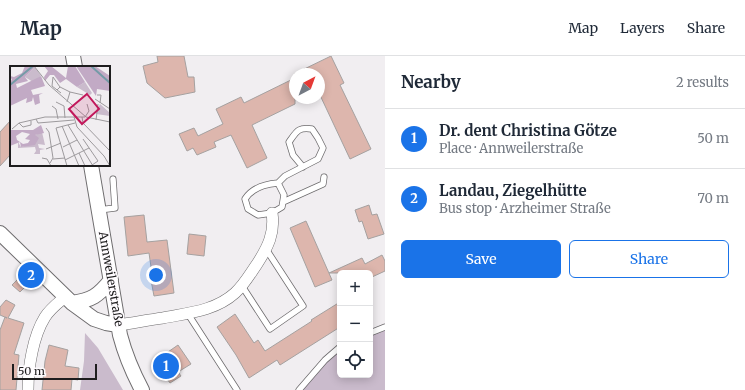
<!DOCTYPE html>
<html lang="en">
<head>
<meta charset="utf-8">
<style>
	:root { --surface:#fff; --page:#f2f2f3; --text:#1f2937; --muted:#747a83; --line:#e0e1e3; --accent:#1a73e8 }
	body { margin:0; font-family:Merriweather,serif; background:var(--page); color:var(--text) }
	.controls { position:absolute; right:12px; bottom:12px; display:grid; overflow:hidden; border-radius:6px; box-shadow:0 2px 10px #0003 }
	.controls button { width:36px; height:36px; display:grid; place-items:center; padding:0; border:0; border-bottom:1px solid var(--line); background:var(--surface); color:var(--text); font:20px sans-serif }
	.compass { position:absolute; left:289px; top:12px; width:36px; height:36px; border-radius:50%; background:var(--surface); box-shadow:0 2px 10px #0003; rotate:41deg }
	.scale { position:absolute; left:12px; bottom:10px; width:85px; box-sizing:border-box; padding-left:4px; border:2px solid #1e1d1e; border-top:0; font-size:11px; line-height:14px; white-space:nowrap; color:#1e1d1e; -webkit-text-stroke:3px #fefbfe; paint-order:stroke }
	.you { position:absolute; left:156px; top:219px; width:14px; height:14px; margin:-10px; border:3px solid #fff; border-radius:50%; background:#1a73e8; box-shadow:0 0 0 6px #1a73e833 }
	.badge { display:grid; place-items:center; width:26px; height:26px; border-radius:50%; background:var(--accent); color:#fff; font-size:13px; font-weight:700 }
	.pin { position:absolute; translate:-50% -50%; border:2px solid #fff; box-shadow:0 1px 4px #0006 }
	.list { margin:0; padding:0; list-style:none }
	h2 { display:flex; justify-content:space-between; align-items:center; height:52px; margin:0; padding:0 16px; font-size:17px }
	h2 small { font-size:13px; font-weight:400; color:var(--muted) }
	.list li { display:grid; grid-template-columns:26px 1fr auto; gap:12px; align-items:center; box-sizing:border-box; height:60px; padding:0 16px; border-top:1px solid var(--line) }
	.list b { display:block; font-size:15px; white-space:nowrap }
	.list p { margin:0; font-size:13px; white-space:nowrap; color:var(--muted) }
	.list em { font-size:13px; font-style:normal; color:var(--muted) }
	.actions { display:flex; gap:8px; padding:12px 16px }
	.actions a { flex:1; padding:9px 0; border:1px solid var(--accent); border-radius:6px; text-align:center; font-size:14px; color:var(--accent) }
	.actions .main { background:var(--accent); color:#fff }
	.icon { flex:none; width:22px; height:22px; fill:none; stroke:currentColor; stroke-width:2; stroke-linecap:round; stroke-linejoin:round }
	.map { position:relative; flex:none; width:385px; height:334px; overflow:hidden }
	header { display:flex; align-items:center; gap:24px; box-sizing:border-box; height:56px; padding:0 20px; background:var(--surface); border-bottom:1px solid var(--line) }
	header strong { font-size:19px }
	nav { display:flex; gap:22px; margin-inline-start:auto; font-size:14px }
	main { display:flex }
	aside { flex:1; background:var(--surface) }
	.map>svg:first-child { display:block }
	.green { fill:#cabbcc }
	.building { fill:#ddb6ad; stroke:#a5a1a0 }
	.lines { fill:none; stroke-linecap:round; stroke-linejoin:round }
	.service-casing { stroke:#6e6c6e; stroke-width:7 }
	.minor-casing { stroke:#6e6c6e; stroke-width:12 }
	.tertiary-casing { stroke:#6e6c6e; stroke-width:16 }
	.service { stroke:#fff; stroke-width:5.5 }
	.minor { stroke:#fff; stroke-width:11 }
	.tertiary { stroke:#fff; stroke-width:14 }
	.labels { text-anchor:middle; stroke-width:3; stroke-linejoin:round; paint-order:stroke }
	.street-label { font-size:12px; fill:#1e1d1e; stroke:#fefbfe }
	.inset-river { fill:none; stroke:#749ba7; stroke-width:2 }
	.inset-road { fill:none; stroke:#9d9a9d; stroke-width:1 }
	.view { fill:#c2185b; fill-opacity:0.15; stroke:#c2185b; stroke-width:2 }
	.inset-edge { fill:none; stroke:#1e1d1e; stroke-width:2 }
</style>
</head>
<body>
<header>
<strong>Map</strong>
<nav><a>Map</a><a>Layers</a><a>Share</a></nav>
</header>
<main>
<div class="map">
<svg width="385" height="334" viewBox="0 0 385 334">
	<rect width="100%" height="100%" fill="#f1eef1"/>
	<path class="green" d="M 385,271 L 385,334 L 299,334 L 340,291 L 340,319 L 370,319 L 370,277 Z
		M 85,277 L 98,292 L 123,334 L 80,334 L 84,305 Z"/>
	<path class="building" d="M 157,0 L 184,0 L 188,21 L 194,21 L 195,36 L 165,42 L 147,27 L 143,10 L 158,6 Z
		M 331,0 L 344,27 L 340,29 L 371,93 L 350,103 L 319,37 L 319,18 L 294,18 Z
		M 295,22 L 295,48 L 252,69 L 267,102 L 247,112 L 231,79 L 214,86 L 216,91 L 197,99 L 193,92 L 187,95 L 179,78 L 194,72 L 198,80 L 223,68 L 216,53 L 241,41 L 244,47 Z
		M 11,64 L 11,98 L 0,110 L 0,76 Z
		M 369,149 L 372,159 L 377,158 L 384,178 L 368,183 L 362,165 L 359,166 L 355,154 Z
		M 144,159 L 147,186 L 167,184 L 174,237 L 154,240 L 150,219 L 152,218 L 149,197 L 128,200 L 124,161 Z
		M 306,165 L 332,224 L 315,231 L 290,172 Z
		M 189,178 L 206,180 L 204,200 L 187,198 Z
		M 382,199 L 385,205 L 385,215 L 372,221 L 370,217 L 329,217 L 362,202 L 365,208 Z
		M 24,217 L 31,225 L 20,236 L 12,229 Z
		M 6,244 L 15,249 L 8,262 L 24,267 L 14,298 L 19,299 L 16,334 L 0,334 L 0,274 L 5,261 L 7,262 L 0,259 L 0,251 Z
		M 340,246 L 340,271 L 280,309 L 277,304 L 249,322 L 236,299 L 217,271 L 235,258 L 254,287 L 258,284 L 265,295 L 312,265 L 311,264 Z
		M 49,289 L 68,294 L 65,310 L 79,312 L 78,324 L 72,323 L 71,334 L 42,334 L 45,305 Z
		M 178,289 L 191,308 L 178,316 L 181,320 L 170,327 L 155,305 Z"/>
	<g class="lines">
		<defs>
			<path id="service" d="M 278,127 L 285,120 L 318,103 L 323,92 L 318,82 L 312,73 C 298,71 297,75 289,86 L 293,99 L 303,111
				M 278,127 L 284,139 L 282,151 L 272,157 L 258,159 L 248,153 L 245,143 C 252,132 265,128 278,127 Z
				M 283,146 L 323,128 L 324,121
				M 99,154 L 115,152 L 113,123
				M 242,230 L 270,273 L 303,250 L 266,193
				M 188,258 L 237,334
				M 370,277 L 385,271
				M 299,334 L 325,304 L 340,291"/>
			<path id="minor" d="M 118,269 C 133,267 148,264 163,262 C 188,257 215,255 235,237 C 244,229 250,218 257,208 C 268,191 275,177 272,157
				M 28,334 C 28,312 33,280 45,261 C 50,253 58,247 65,241"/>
			<path id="tertiary" d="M 73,0 L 75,11
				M 91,109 L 120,279 C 125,298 133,317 142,334
				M 0,177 L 72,247 L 94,263 L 106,267 L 118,269
				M 72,247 C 92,244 98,240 111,224"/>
		</defs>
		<use href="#service" class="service-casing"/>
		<use href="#minor" class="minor-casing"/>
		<use href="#tertiary" class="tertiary-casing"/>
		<use href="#service" class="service"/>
		<use href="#minor" class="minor"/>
		<use href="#tertiary" class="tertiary"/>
	</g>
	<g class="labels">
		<g class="street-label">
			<text transform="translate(111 223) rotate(80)" y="4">Annweilerstraße</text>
		</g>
	</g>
	<g transform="translate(10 10)">
		<rect width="100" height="100" fill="#f1eef1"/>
		<path d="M 25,1 L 31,10 L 23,16 L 15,11 ZM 75,16 L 82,27 L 80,29 L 67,21 ZM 90,38 L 100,47 L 100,50 L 86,48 ZM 32,66 L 35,79 L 28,78 L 29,82 L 35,83 L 30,84 L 30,88 L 24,88 L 26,85 L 25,81 L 8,82 L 8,76 L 11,81 L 25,77 L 25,69 Z" fill="#cabbcc"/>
		<path d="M 15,0 L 29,1 L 25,1 L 15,11 L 18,15 L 6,18 L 7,22 L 31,10 L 35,20 L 21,24 L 23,29 L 33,27 L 29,29 L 30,37 L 25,39 L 23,31 L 22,35 L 16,37 L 17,32 L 0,40 L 0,15 L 2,14 L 0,10 L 4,11 L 12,7 ZM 34,0 L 41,0 L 56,12 L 58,0 L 65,0 L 75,16 L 67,21 L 56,13 L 50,17 L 44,9 L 40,9 L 35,15 L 34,11 L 38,5 ZM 66,0 L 85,0 L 100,10 L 100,25 L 87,23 L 86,30 ZM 31,59 L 34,67 L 25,69 L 29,72 L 25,79 L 11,81 L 10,76 L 0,80 L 1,64 L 23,64 ZM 12,66 L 20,68 L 15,73 L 20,74 L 18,77 L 13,78 L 7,74 L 6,70 Z" fill="#c2aac5" fill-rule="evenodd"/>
		<path class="inset-river" d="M 81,0 L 100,17M 0,19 L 23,0"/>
		<path class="inset-road" d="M 24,0 L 39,19 L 76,51 L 100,56M 43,11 L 42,20 L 51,27M 43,11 L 50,21M 47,24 L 50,21 L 60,26M 87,29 L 91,29 L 90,37M 85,33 L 100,43M 46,36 L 54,40 L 55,52M 57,36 L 60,26 L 73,29M 42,40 L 46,43 L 48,53M 64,51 L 67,61 L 94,90 L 100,100M 72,51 L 73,57 L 100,85M 75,51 L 79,45 L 77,38M 26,53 L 28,57 L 64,54M 86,54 L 88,38M 9,57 L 13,61 L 21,59 L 21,55M 58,59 L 83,100M 52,60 L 69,100M 36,62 L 39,66 L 43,92 L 40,97M 2,63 L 9,57 L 35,51 L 75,51M 73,73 L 88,95 L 82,99M 53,81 L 67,74M 36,83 L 51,77M 69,87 L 75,100M 32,92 L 37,93 L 41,100M 43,93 L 55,92M 55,94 L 79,82M 57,100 L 46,62 L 65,57"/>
		<path class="view" d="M 77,28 L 89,43 L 72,58 L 59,43 Z"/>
		<rect width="100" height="100" class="inset-edge"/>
	</g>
</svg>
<div class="controls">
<button>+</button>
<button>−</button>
<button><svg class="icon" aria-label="locate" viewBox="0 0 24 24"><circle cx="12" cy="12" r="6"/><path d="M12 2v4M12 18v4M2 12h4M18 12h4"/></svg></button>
</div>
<svg class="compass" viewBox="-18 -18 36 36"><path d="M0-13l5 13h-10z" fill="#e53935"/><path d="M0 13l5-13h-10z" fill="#747a83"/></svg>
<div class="scale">50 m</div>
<div class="you"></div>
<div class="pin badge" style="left:166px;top:310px">1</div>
<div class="pin badge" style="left:31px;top:219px">2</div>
</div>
<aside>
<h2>Nearby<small>2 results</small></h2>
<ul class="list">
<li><span class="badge">1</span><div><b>Dr. dent Christina Götze</b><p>Place · Annweilerstraße</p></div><em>50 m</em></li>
<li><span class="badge">2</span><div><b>Landau, Ziegelhütte</b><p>Bus stop · Arzheimer Straße</p></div><em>70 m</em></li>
</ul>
<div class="actions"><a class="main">Save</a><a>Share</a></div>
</aside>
</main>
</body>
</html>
